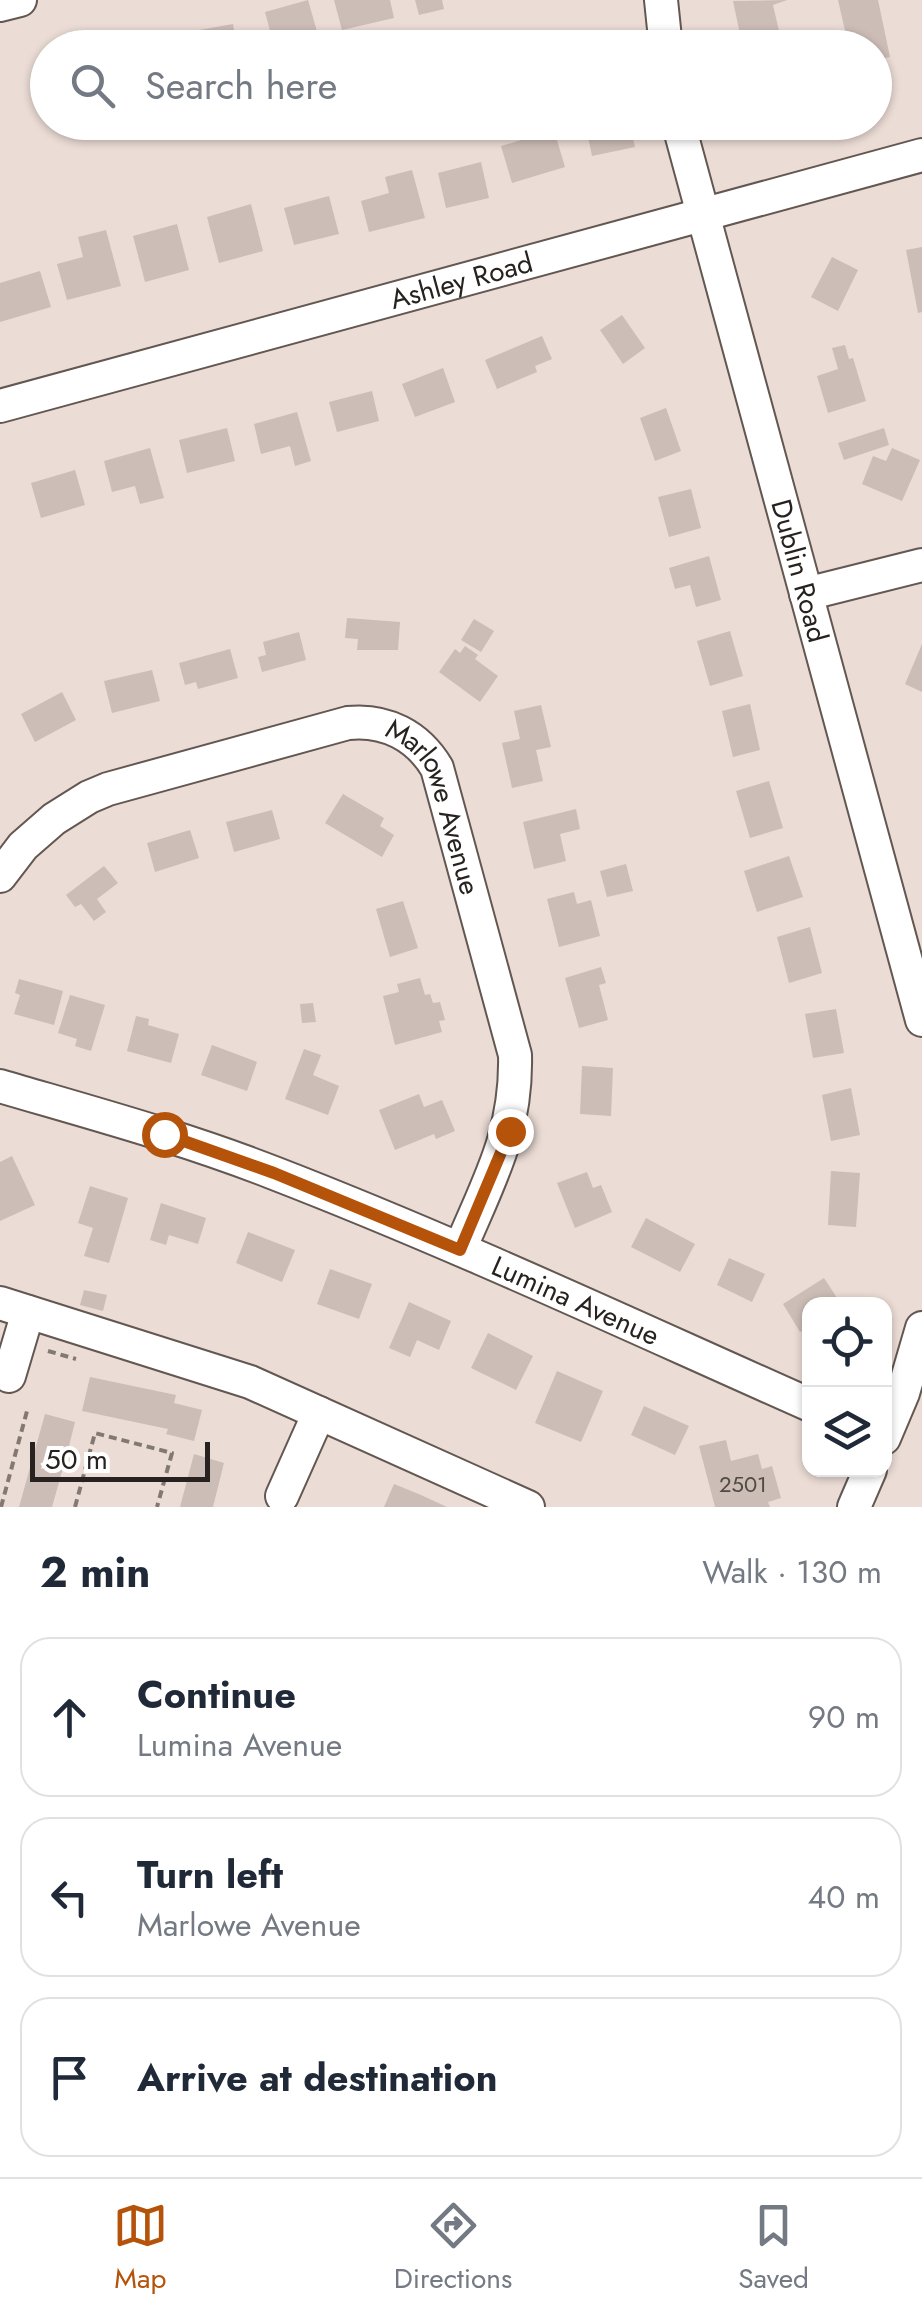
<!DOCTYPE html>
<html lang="en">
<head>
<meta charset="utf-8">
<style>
	:root { --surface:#fff; --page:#f6f6f7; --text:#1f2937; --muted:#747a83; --line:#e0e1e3; --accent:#b45309 }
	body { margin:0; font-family:Jost,sans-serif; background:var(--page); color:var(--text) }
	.controls { position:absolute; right:30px; bottom:30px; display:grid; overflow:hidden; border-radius:20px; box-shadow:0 2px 8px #0004 }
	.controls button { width:90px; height:90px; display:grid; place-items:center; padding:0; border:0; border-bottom:2px solid var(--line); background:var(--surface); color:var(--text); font:50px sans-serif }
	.scale { position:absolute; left:30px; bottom:25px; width:180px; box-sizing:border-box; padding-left:10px; border:5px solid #27221f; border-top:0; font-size:28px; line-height:35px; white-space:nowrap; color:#27221f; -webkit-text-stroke:8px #fff; paint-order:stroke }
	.stop { position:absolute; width:30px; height:30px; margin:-22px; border:8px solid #b45309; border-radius:50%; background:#fff }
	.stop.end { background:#b45309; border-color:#fff; box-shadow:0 2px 10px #0008 }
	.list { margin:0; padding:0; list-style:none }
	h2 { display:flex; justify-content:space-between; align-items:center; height:130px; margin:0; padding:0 40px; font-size:42px }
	h2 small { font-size:32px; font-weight:400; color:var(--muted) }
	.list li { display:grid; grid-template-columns:65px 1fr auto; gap:30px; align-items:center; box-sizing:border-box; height:160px; margin:0 20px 20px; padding:0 20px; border:2px solid var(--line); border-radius:30px }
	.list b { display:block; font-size:38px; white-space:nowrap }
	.list p { margin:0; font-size:32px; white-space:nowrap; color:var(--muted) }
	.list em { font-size:32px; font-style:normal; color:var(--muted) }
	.icon { flex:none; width:55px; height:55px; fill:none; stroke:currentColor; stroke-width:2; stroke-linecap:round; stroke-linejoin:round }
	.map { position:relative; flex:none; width:922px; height:1507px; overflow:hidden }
	.search { position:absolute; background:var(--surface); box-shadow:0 2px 8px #0004; left:30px; right:30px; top:30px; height:110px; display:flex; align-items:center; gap:25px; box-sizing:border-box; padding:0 35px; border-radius:55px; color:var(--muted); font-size:38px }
	.sheet { height:670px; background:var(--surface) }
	nav { display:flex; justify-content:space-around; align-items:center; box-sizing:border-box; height:140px; border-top:2px solid var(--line); background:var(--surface); font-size:28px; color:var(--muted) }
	nav a { display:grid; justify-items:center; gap:5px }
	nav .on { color:var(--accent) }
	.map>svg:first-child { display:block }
	.building { fill:#ccbdb6 }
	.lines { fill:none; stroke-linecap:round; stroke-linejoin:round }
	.minor-casing { stroke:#635751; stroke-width:36 }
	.path { stroke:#837974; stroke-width:4; stroke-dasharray:8 5; stroke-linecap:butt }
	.minor { stroke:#fff; stroke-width:32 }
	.route { stroke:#b45309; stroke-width:12 }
	.labels { text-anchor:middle; stroke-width:9; stroke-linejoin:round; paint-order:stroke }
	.number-label { font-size:22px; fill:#504945 }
	.street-label { font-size:28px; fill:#27221f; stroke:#fff }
</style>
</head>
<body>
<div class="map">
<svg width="922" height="1507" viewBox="0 0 922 1507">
	<rect width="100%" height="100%" fill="#ebdcd5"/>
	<path class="building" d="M 308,0 L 318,35 L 274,46 L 265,12 Z
		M 334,0 L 390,0 L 394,18 L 342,30 Z
		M 415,0 L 442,0 L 444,9 L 419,15 Z
		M 787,0 L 773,5 L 783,48 L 743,48 L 733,1 Z
		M 838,0 L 878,0 L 890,57 L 874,60 L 874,48 L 849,48 Z
		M 233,24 L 237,48 L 191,48 L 188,32 Z
		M 585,122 L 629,122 L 635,147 L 592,156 Z
		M 554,130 L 565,167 L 512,183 L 501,146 Z
		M 481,162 L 489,198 L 446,208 L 438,173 Z
		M 412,170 L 425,218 L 369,232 L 361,201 L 389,193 L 385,177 Z
		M 329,196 L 339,234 L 294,245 L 284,208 Z
		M 251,204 L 263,251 L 219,263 L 207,217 Z
		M 177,224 L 189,270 L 145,282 L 133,236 Z
		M 106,230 L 121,286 L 67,300 L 57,264 L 83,257 L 78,237 Z
		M 922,247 L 922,312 L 918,313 L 906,250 Z
		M 832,257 L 858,270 L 838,311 L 811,297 Z
		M 40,271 L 51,307 L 0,322 L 0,283 Z
		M 622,315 L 645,348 L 623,364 L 600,330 Z
		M 542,336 L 552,359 L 535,366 L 537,372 L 497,389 L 485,360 Z
		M 845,345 L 849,359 L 853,358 L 866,401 L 828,413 L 817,376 L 838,369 L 832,348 Z
		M 443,368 L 455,402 L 415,417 L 402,384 Z
		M 372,391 L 379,421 L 337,432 L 329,402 Z
		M 666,408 L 681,451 L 655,461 L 640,418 Z
		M 297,412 L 311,461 L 295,466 L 290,446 L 261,454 L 254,424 Z
		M 227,428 L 235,461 L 187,473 L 179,440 Z
		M 884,428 L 889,445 L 844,460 L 838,443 Z
		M 150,448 L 164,498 L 140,504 L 135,486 L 112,492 L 104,461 Z
		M 892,448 L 920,460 L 902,501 L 862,484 L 873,456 L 886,461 Z
		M 75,470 L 85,505 L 41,518 L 31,483 Z
		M 691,489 L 701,528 L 669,537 L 658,497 Z
		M 709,556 L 721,600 L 696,607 L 690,585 L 675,589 L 669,568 Z
		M 347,618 L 400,622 L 398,650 L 357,650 L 358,639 L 345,638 Z
		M 474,619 L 494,631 L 481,652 L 461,640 Z
		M 730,631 L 743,676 L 710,686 L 697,641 Z
		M 299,632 L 306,660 L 262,672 L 258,657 L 266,655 L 263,642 Z
		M 922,644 L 922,692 L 905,684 Z
		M 465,646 L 478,655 L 475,659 L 498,676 L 480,702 L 439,672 L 455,649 L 460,653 Z
		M 230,649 L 238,678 L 198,689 L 196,682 L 185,685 L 179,663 Z
		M 152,670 L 160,701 L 112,713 L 104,681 Z
		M 62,692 L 76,720 L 35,742 L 21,714 Z
		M 750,704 L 760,750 L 733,757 L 722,711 Z
		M 541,705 L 551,747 L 536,750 L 543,781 L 512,788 L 502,743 L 520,739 L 514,711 Z
		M 769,781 L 783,828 L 750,838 L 736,791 Z
		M 343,794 L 384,818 L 380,826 L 394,835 L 382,857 L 325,823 Z
		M 576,809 L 580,829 L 560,834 L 566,861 L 534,869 L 523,822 Z
		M 272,810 L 280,839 L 234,852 L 226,822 Z
		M 190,830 L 199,858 L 155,872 L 147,843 Z
		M 789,856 L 803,897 L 757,912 L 744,871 Z
		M 626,864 L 633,891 L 607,897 L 600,871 Z
		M 104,866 L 118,883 L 97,899 L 106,912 L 94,921 L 81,904 L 75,907 L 66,895 Z
		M 574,892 L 577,904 L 591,900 L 600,936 L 559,947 L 547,899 Z
		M 403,901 L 418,948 L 390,957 L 376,909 Z
		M 810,927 L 822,973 L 789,983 L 777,937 Z
		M 601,967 L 606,983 L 599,985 L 608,1020 L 579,1028 L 565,978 Z
		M 420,978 L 425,995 L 430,994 L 433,1003 L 440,1002 L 445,1020 L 439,1021 L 442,1032 L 395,1045 L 383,996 L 399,992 L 397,984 Z
		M 19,979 L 63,991 L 54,1025 L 14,1014 L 20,995 L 15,993 Z
		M 70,995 L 105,1005 L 91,1051 L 75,1046 L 77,1039 L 58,1033 Z
		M 313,1003 L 316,1022 L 302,1023 L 300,1004 Z
		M 836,1009 L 844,1053 L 813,1058 L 805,1014 Z
		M 136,1016 L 149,1019 L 148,1025 L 179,1034 L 171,1063 L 127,1051 Z
		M 212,1045 L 257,1062 L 247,1091 L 201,1075 Z
		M 304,1049 L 321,1055 L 313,1075 L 339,1086 L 328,1115 L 285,1099 Z
		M 582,1066 L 613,1068 L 611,1116 L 580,1114 Z
		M 851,1088 L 860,1135 L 831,1141 L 822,1095 Z
		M 419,1094 L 424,1107 L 442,1100 L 455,1131 L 436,1139 L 434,1134 L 395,1150 L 379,1110 Z
		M 12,1156 L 35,1205 L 0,1221 L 0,1162 Z
		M 831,1171 L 860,1173 L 856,1227 L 828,1225 Z
		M 587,1172 L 593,1188 L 601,1185 L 612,1212 L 575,1228 L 557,1183 Z
		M 90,1186 L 128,1198 L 109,1263 L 84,1256 L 93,1228 L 78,1223 Z
		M 161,1203 L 206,1218 L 198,1244 L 169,1235 L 166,1245 L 150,1240 Z
		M 646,1218 L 695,1244 L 680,1272 L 631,1247 Z
		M 248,1232 L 295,1250 L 282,1282 L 236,1263 Z
		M 729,1258 L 765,1274 L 752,1302 L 717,1285 Z
		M 330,1269 L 372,1284 L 359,1319 L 317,1304 Z
		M 824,1278 L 841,1304 L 810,1304 L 810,1327 L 800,1332 L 783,1304 Z
		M 84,1290 L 107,1295 L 103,1311 L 80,1305 Z
		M 409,1302 L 451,1321 L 439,1350 L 417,1340 L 410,1357 L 389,1348 Z
		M 488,1333 L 533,1356 L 516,1390 L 471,1368 Z
		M 557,1371 L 603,1391 L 581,1442 L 535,1423 Z
		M 90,1377 L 176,1395 L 174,1403 L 202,1410 L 194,1441 L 166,1434 L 168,1429 L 82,1411 Z
		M 644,1406 L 689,1426 L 675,1455 L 631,1435 Z
		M 45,1414 L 75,1422 L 68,1450 L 52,1507 L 19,1507 Z
		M 726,1440 L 731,1461 L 758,1454 L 762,1469 L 772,1466 L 781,1498 L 768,1502 L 770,1507 L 715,1507 L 699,1446 Z
		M 194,1454 L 224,1463 L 213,1507 L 180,1507 Z
		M 394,1484 L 421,1495 L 447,1507 L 384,1507 Z"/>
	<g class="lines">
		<defs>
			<g id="minor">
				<path d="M 661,0 L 666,48"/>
				<path d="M 0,5 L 20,0"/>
				<path id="s1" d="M 678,122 L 922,1020"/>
				<path id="s2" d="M 0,406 L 922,155"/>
				<path d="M 806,594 L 922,565"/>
				<path id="s3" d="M 0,876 L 23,846 L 54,819 L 89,797 L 108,789 L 348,723 C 386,719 418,736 437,768 L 515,1055 C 517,1133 489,1180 460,1249"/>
				<path id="s4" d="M 0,1086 C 92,1113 185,1138 274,1173 C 455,1243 632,1326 810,1405"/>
				<path d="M 0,1303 L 250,1382 L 528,1507"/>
				<path d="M 9,1376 L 28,1312"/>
				<path d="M 884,1438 L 903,1393 L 922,1328"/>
				<path d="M 282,1496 L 319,1413"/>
				<path d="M 854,1507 L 870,1470"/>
			</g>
		</defs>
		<use href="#minor" class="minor-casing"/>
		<path class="path" d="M 48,1351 L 76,1359
			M 1,1507 L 27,1411
			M 75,1507 L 95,1433 L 172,1453 L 157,1507"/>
		<use href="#minor" class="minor"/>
	</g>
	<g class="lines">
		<path class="route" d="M 164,1134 L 274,1173 L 460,1250 L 510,1131"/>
	</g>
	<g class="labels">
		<g class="number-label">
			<text x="743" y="1492">2501</text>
		</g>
		<g class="street-label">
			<text dy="10" stroke="none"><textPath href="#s2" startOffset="478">Ashley Road</textPath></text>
			<text dy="10" stroke="none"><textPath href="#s1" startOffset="465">Dublin Road</textPath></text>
			<text dy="10" stroke="none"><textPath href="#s3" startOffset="528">Marlowe Avenue</textPath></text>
			<text dy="10" stroke="none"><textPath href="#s4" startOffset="615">Lumina Avenue</textPath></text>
		</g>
	</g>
</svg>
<div class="controls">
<button><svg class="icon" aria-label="locate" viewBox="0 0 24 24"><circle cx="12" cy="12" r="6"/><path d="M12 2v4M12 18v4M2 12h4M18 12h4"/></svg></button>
<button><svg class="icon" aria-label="layers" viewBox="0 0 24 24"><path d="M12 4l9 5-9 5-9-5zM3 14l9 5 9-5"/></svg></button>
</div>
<div class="scale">50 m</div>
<div class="stop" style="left:164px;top:1134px"></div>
<div class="stop end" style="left:510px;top:1131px"></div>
<div class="search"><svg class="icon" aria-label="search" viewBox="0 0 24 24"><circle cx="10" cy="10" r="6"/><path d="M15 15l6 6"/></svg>Search here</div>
</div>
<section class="sheet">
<h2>2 min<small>Walk · 130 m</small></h2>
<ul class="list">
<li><svg class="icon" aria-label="ahead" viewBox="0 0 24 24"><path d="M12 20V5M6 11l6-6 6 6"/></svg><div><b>Continue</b><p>Lumina Avenue</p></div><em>90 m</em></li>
<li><svg class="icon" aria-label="left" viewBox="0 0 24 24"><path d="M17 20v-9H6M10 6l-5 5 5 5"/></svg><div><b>Turn left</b><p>Marlowe Avenue</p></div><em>40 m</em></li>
<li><svg class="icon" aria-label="arrive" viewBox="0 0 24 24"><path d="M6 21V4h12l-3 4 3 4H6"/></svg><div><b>Arrive at destination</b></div></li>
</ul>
</section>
<nav>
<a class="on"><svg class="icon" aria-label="map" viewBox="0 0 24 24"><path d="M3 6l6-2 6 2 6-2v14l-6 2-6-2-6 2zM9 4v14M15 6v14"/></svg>Map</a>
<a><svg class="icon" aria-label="directions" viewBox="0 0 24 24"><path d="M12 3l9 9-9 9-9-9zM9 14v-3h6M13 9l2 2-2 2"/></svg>Directions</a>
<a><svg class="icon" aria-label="saved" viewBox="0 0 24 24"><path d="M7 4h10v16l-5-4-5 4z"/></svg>Saved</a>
</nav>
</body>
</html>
